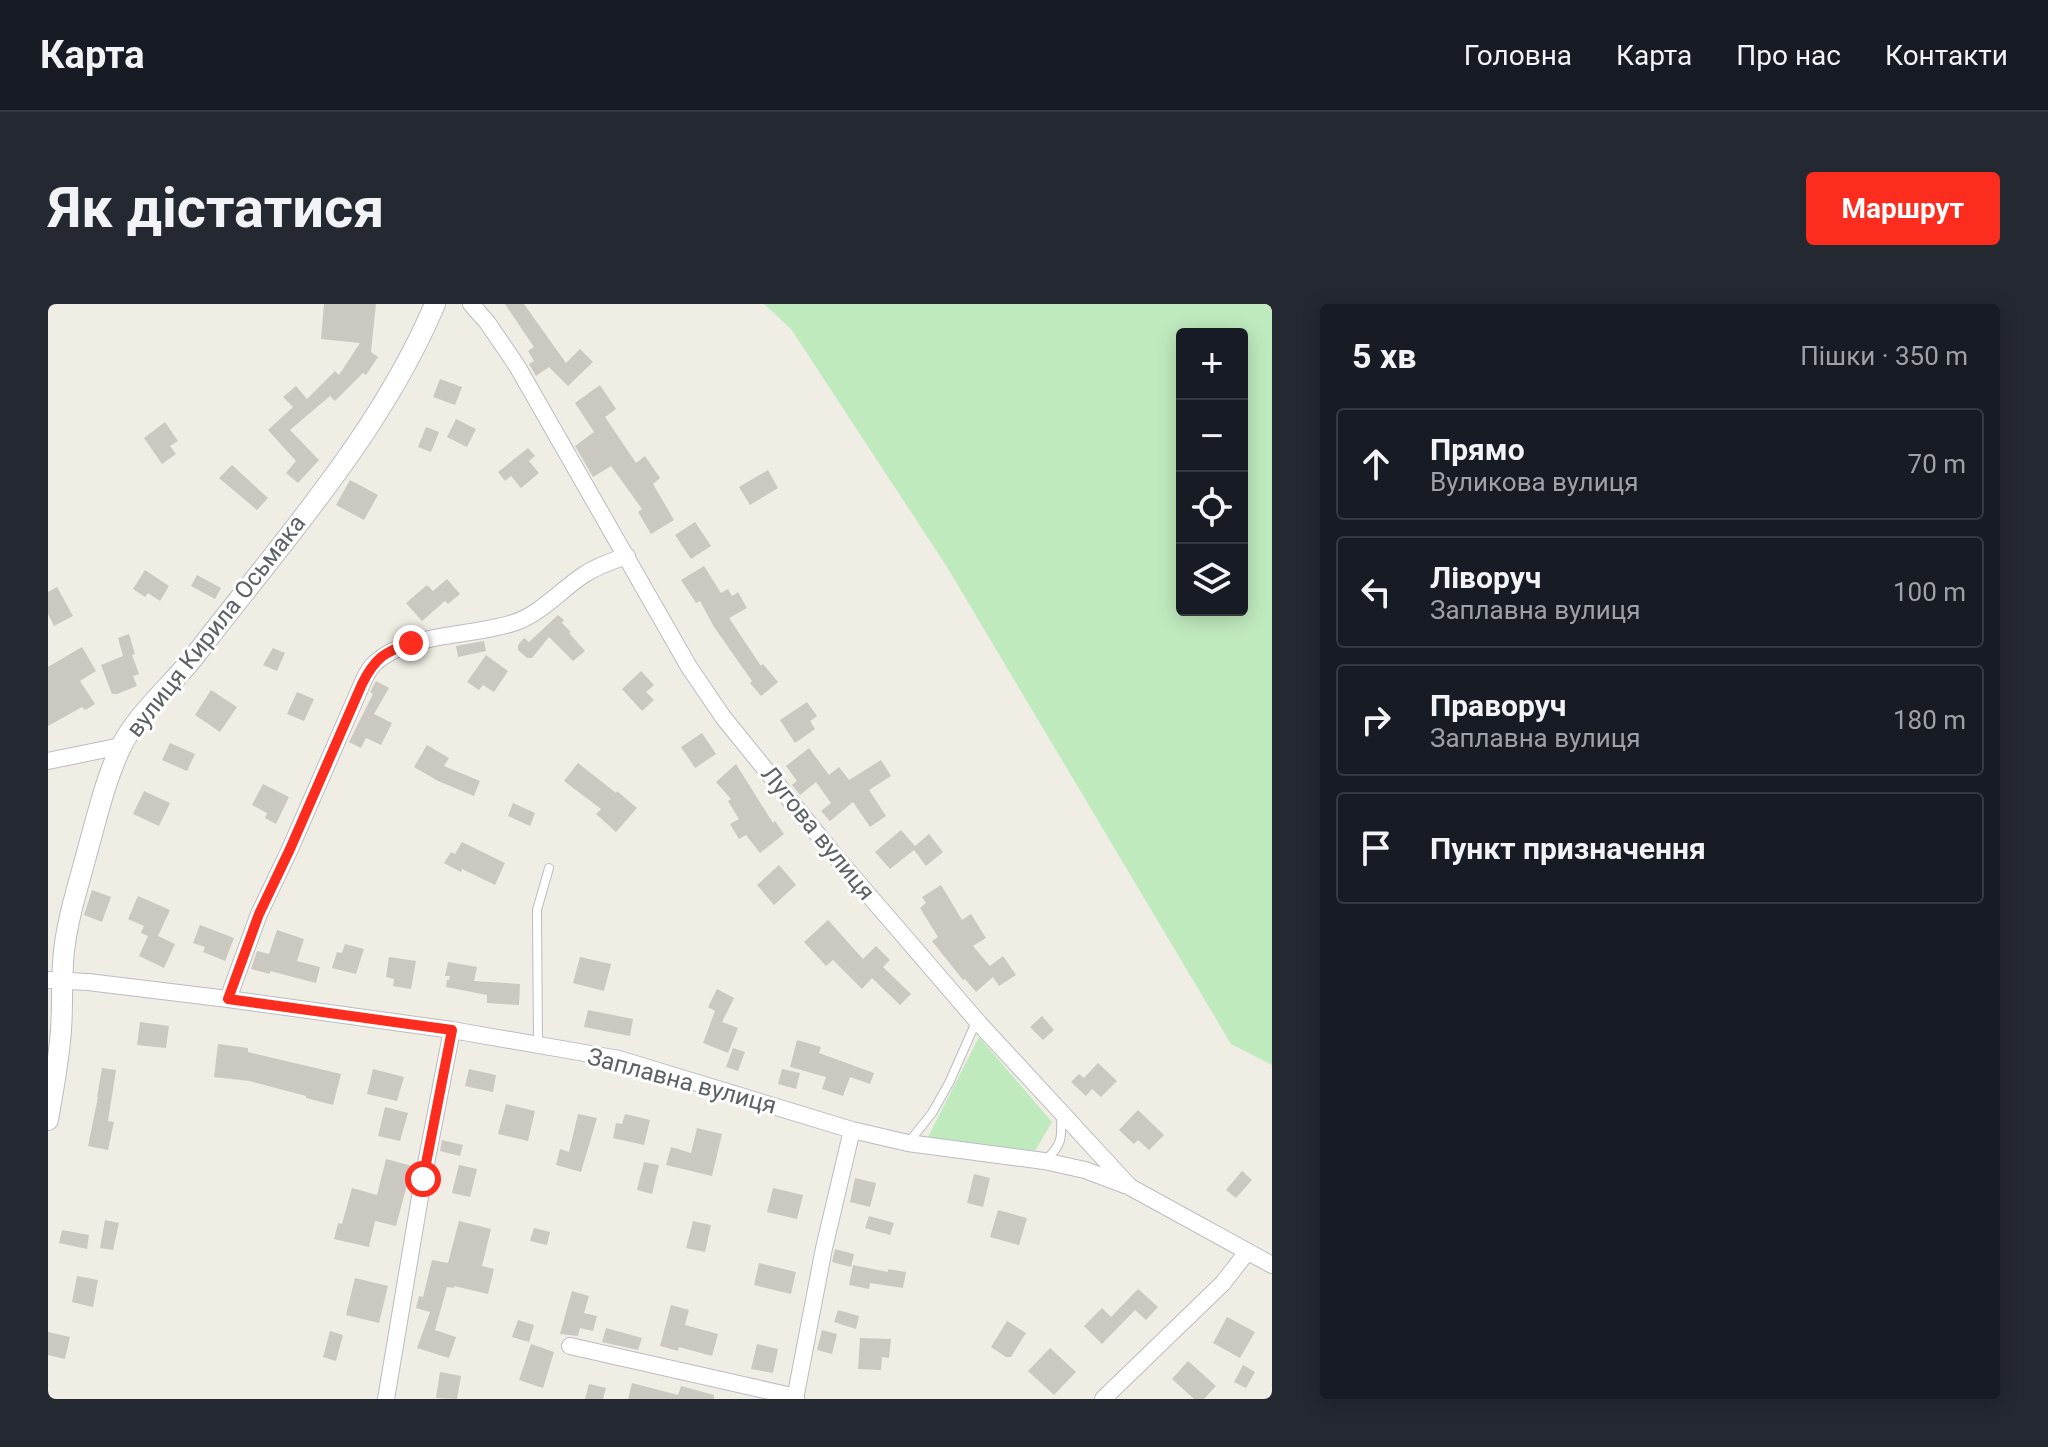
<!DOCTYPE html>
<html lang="uk">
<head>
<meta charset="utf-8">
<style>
	:root { --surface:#171b24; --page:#242831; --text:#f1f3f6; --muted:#9ea1a6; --line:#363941; --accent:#fc2d1e }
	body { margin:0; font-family:Roboto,sans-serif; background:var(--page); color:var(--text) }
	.controls { position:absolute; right:24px; top:24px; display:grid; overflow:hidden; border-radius:8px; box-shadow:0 4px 20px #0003 }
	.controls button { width:72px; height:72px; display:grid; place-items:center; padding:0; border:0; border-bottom:2px solid var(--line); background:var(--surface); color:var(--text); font:40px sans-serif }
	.stop { position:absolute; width:24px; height:24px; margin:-18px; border:6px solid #fc2d1e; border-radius:50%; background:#fff }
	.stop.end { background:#fc2d1e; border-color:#fff; box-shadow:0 2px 8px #0008 }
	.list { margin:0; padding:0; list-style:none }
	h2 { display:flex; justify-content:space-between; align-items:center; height:104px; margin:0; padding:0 32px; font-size:34px }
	h2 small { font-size:26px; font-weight:400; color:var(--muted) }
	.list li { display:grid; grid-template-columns:52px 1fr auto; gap:24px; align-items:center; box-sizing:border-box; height:112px; margin:0 16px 16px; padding:0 16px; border:2px solid var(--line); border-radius:8px }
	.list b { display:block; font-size:30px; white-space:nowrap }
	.list p { margin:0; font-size:26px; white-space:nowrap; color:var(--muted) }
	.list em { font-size:26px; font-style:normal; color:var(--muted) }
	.icon { flex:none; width:44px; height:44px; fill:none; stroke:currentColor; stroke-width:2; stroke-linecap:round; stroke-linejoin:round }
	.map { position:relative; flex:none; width:1224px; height:1095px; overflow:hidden; border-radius:8px }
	header { display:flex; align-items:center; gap:48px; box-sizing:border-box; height:112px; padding:0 40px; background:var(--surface); border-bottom:2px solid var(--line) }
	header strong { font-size:38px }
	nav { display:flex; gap:44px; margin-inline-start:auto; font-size:28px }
	.intro { display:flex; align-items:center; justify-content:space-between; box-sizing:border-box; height:192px; padding:0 48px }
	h1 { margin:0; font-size:56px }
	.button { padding:20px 36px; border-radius:8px; background:var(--accent); color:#fff; font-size:28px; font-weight:700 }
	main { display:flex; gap:48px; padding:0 48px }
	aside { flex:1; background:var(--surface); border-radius:8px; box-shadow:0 4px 20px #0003 }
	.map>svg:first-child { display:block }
	.green { fill:#bfeabe; fill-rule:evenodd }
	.building { fill:#cbc8c1 }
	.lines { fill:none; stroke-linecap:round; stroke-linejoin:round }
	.service-casing { stroke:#b9bcc1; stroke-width:10 }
	.minor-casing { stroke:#b9bcc1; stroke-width:18 }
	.tertiary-casing { stroke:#b9bcc1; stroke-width:22 }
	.service { stroke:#fff; stroke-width:8 }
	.minor { stroke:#fff; stroke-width:16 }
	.tertiary { stroke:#fff; stroke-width:20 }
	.route { stroke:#fc2d1e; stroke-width:10 }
	.labels { text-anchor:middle; stroke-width:6; stroke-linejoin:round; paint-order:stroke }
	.street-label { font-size:24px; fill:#5c6166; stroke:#fff }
</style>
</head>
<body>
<header>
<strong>Карта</strong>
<nav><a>Головна</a><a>Карта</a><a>Про нас</a><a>Контакти</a></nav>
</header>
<div class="intro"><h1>Як дістатися</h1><a class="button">Маршрут</a></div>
<main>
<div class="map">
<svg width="1224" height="1095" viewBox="0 0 1224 1095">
	<rect width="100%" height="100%" fill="#f0ede4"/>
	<path class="green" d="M 716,0 L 1224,0 L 1224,761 L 1183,740 L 899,263 L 743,25 ZM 1134,30 L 1194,30 L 1194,306 L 1134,306 Z
		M 931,733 L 1004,818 L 987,847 L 880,833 Z"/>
	<path class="building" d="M 276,0 L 328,0 L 323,48 L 330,53 L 318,71 L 315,69 L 287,97 L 282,92 L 242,126 L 271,156 L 250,179 L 238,169 L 248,157 L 220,126 L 245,103 L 235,93 L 248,82 L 259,95 L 287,67 L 291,71 L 312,39 L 273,35 Z
		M 457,0 L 476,0 L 518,59 L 532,45 L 545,58 L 520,82 L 501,63 L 488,72 L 481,60 L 486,57 L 480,47 L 486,43 Z
		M 392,75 L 414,83 L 407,101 L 385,93 Z
		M 552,81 L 568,105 L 557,113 L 588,159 L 597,152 L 612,174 L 605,180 L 626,216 L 603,230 L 590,208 L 594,205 L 563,162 L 545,173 L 527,142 L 546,128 L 527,99 Z
		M 408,115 L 428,125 L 419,143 L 399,133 Z
		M 117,118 L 130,137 L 122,142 L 128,150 L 114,160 L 96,134 Z
		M 378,123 L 391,128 L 383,148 L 370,143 Z
		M 480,144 L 487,152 L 481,157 L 491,169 L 473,184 L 463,172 L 457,177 L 450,168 Z
		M 184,161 L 220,194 L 209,206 L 171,174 Z
		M 720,166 L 730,184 L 702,201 L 691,183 Z
		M 302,176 L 330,191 L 316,216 L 288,201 Z
		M 647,218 L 663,242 L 643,255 L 627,231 Z
		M 656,262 L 673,289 L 680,285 L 684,292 L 690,288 L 699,304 L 681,314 L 713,362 L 715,360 L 730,378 L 713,392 L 702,379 L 704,377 L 666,323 L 652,297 L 648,299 L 633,276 Z
		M 97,266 L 121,282 L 112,297 L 100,289 L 97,293 L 85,285 Z
		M 149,271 L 173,284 L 167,295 L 143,282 Z
		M 399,275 L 412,290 L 400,300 L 397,297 L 374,317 L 358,299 L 379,281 L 385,287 Z
		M 9,283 L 25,312 L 6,322 L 0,310 L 0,288 Z
		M 510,311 L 516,316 L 514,319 L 523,328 L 521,329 L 537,347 L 525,357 L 501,333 L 484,354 L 479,354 L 470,346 L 470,341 L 476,334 L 481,338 Z
		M 81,330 L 87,350 L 84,351 L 91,370 L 85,372 L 89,382 L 69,390 L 64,390 L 53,361 L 75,352 L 70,334 Z
		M 436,337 L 438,347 L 410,353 L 408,342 Z
		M 34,343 L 48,367 L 32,377 L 47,400 L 37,406 L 34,403 L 0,422 L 0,363 Z
		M 225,344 L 237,349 L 229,367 L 215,361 Z
		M 438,351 L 460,367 L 446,388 L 435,381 L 431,386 L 419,378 Z
		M 593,367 L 606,381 L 598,388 L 606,396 L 594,407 L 574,385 Z
		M 328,377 L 341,384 L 326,410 L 344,419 L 333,441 L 318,434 L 313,444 L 301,438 L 325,390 L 322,388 Z
		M 163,386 L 189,403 L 172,428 L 147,411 Z
		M 249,388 L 266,395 L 256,417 L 239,410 Z
		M 759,398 L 769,412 L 762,417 L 767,425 L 747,439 L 732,416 Z
		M 654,429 L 668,450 L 647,464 L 633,443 Z
		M 122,439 L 147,450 L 139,467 L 114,456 Z
		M 379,441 L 401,454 L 396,462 L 432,477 L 426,492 L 390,477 L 366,463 Z
		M 761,444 L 781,471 L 791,463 L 801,476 L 833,456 L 843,472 L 821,486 L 838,512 L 822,523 L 805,498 L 782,517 L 773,507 L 783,499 L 768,478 L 752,491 L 744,481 L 749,477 L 738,462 Z
		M 530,459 L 568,489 L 569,487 L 589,504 L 568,528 L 548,510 L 553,505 L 516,477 Z
		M 688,460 L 725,519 L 727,517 L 736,530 L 712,549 L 698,531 L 691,535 L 682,520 L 691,515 L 680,497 L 683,495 L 668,478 Z
		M 215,480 L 241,493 L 228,520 L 217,514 L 219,509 L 204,501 Z
		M 96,487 L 122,499 L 111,522 L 85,510 Z
		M 465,499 L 487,509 L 482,522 L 460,512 Z
		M 853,526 L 867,542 L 881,530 L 895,548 L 878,562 L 866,546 L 842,565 L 827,548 Z
		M 414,538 L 457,559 L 447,581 L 414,565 L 413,568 L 396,559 L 403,548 L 407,550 Z
		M 731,561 L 748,581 L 726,601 L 709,581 Z
		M 893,581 L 914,616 L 923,610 L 938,634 L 925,642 L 942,662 L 955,652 L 968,671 L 951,682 L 945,673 L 928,688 L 917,675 L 915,676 L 884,637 L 890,633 L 872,604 L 878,599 L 874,593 Z
		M 44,586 L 63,593 L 54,618 L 36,611 Z
		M 90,592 L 122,606 L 110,632 L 127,640 L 116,664 L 91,652 L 100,632 L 93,629 L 96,622 L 80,615 Z
		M 780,616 L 815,655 L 828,642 L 842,656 L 835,663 L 863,690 L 852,701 L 824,674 L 814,685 L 785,656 L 778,662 L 756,638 Z
		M 152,621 L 186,634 L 177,657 L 155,648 L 157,643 L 145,639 Z
		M 229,626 L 256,635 L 249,657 L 272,663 L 268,679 L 222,667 L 222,670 L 203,665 L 209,647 L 221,650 Z
		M 297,640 L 316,645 L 308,670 L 284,664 L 289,648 L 294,649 Z
		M 341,653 L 368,657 L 363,685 L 345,682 L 346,675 L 338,673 Z
		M 532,653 L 563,660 L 556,687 L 525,679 Z
		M 400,658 L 429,663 L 426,677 L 472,680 L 471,701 L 439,699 L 439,691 L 398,683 L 399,676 L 401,676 L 402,672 L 397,672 Z
		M 669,685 L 686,694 L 674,718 L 690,724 L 680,749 L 655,739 L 667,707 L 660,703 Z
		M 540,706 L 585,715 L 582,732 L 536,723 Z
		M 994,712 L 1006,726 L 995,736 L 982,723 Z
		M 92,718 L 121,722 L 118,744 L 89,741 Z
		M 749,736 L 773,743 L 771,749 L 826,769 L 822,780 L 802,773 L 795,792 L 774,785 L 778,773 L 742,763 Z
		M 170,740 L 200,744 L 200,748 L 293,770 L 285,801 L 258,794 L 258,792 L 201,777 L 166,773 Z
		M 685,744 L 697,748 L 690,767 L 678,763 Z
		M 1050,759 L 1069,777 L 1053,793 L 1044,785 L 1038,792 L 1023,778 L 1031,770 L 1036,774 Z
		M 54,764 L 68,766 L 60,817 L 66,818 L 60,846 L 40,842 L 50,793 L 49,793 Z
		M 325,765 L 356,773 L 349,797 L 319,790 Z
		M 421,765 L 448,771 L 445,788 L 417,782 Z
		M 734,765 L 752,769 L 748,785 L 730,780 Z
		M 458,800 L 487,807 L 480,837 L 450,830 Z
		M 337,803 L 360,809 L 352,837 L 330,832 Z
		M 1090,806 L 1116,831 L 1101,846 L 1090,836 L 1086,840 L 1071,826 Z
		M 530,810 L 549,814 L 533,868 L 508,861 L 512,845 L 521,848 Z
		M 577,810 L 602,816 L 596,841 L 565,834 L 568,819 L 574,820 Z
		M 649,824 L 674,830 L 664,872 L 618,861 L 623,843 L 643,849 Z
		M 394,836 L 415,841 L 412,852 L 392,847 Z
		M 338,855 L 364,862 L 348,922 L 327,917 L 321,943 L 286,935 L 290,919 L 294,920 L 304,884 L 329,891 Z
		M 596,858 L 611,861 L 604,890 L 589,886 Z
		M 411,861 L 429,865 L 422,893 L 404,889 Z
		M 1194,867 L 1204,876 L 1188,894 L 1178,886 Z
		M 926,870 L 942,874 L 935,903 L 919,899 Z
		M 807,874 L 828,879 L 822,903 L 802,898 Z
		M 725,884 L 755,891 L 749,915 L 719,908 Z
		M 950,906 L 979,914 L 971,941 L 942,933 Z
		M 821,912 L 846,919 L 842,931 L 817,924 Z
		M 57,916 L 71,919 L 65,946 L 52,944 Z
		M 411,917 L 443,925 L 434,962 L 446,965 L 440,990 L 406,982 L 406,984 L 399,983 L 387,1026 L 408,1033 L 401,1054 L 369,1044 L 382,1008 L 368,1004 L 371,992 L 375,993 L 384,956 L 400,959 Z
		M 645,917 L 663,921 L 657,948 L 638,944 Z
		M 486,924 L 502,928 L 499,941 L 482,937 Z
		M 14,926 L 41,931 L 39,945 L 11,939 Z
		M 787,945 L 806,950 L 803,963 L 784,958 Z
		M 711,959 L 748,968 L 743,990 L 706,981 Z
		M 805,961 L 840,968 L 840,965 L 858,968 L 855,984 L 822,979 L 821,985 L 801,981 Z
		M 29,972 L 50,976 L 45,1003 L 24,998 Z
		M 307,974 L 340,982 L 331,1019 L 298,1011 Z
		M 1090,985 L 1110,1003 L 1098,1016 L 1087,1006 L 1054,1040 L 1036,1022 L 1054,1004 L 1063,1013 Z
		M 524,987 L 541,992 L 536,1009 L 549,1012 L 545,1027 L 532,1024 L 530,1032 L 512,1030 Z
		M 623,1001 L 641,1006 L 637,1021 L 670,1030 L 664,1052 L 631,1043 L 630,1047 L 612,1042 Z
		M 790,1006 L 811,1012 L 808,1025 L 786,1018 Z
		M 1179,1013 L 1207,1028 L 1192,1054 L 1165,1039 Z
		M 470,1016 L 486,1021 L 481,1038 L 464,1033 Z
		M 959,1017 L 978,1029 L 963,1053 L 958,1053 L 943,1043 Z
		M 558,1024 L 594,1034 L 590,1046 L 554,1038 Z
		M 774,1026 L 789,1030 L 784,1050 L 769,1046 Z
		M 282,1027 L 295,1031 L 288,1057 L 275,1053 Z
		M 0,1028 L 22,1033 L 17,1055 L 0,1051 Z
		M 812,1034 L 843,1035 L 841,1054 L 834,1053 L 833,1066 L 810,1065 Z
		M 483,1040 L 506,1048 L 495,1084 L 471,1076 Z
		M 709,1040 L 730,1045 L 725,1069 L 703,1065 Z
		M 1002,1044 L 1028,1068 L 1006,1091 L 980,1067 Z
		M 1140,1057 L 1168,1082 L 1156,1095 L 1146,1095 L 1124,1075 Z
		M 1195,1061 L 1207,1068 L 1198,1084 L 1186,1078 Z
		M 392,1068 L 413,1072 L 409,1095 L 388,1094 Z
		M 584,1079 L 630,1091 L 633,1082 L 666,1091 L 666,1095 L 580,1095 Z
		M 541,1080 L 558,1084 L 555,1095 L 537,1095 Z"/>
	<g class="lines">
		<defs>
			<path id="service" d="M 490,741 L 489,606 L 501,564
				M 861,838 L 884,809 L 901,779 L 928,718
				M 997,856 C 1014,842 1014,834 1013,812"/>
			<path id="minor" d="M 423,0 L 439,18 L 469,62 L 641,363 L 675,413 L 788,553 L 929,717 L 1082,883 L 1224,961
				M 0,457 L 73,442
				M 0,676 L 40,678 L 180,695 L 404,726 L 571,755 L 804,826 L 860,839 L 996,857 L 1037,866 L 1077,881
				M 180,695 L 211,610 L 242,545 L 314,380 C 317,373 321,364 327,359 C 360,328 426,333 468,318 C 493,309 512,287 534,272 C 547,263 563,257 579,252
				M 522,1042 L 748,1093
				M 338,1095 L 375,875 L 404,726
				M 747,1095 L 776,944 L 804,826
				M 1055,1095 L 1175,979 L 1199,948"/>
			<path id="tertiary" d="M 0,816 C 5,786 11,756 13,726 C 15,699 13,673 16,647 C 20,611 32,576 41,541 C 50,509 58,474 73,443 C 87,412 127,378 149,349 C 234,238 332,130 387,0"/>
		</defs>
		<use href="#service" class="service-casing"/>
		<use href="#minor" class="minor-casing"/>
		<use href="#tertiary" class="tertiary-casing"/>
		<use href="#service" class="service"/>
		<use href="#minor" class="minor"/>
		<use href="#tertiary" class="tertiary"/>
	</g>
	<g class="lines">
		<path class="route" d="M 363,339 C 336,348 327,354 314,380 L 242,545 L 211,610 L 180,695 L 404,726 L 375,875"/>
	</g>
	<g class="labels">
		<g class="street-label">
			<text transform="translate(168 322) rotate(-52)" y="8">вулиця Кирила Осьмака</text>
			<text transform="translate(770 529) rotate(51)" y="8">Лугова вулиця</text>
			<text transform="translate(634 777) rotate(15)" y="8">Заплавна вулиця</text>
		</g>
	</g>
</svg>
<div class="controls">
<button>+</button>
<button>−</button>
<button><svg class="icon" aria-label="locate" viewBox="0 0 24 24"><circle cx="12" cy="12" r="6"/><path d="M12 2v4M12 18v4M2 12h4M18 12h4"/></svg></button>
<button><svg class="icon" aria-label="layers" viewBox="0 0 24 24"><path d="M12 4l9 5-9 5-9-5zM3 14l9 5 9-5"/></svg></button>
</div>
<div class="stop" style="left:375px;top:875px"></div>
<div class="stop end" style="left:363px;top:339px"></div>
</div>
<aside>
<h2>5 хв<small>Пішки · 350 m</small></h2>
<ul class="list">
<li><svg class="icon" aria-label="ahead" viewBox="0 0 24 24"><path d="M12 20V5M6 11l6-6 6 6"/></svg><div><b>Прямо</b><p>Вуликова вулиця</p></div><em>70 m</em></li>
<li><svg class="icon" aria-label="left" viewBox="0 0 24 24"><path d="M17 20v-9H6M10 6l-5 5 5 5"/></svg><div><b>Ліворуч</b><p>Заплавна вулиця</p></div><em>100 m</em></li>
<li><svg class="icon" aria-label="right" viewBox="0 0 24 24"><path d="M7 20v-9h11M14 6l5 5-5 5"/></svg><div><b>Праворуч</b><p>Заплавна вулиця</p></div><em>180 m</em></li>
<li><svg class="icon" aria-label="arrive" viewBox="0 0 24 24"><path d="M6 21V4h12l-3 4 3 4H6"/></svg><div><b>Пункт призначення</b></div></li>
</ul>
</aside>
</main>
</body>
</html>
